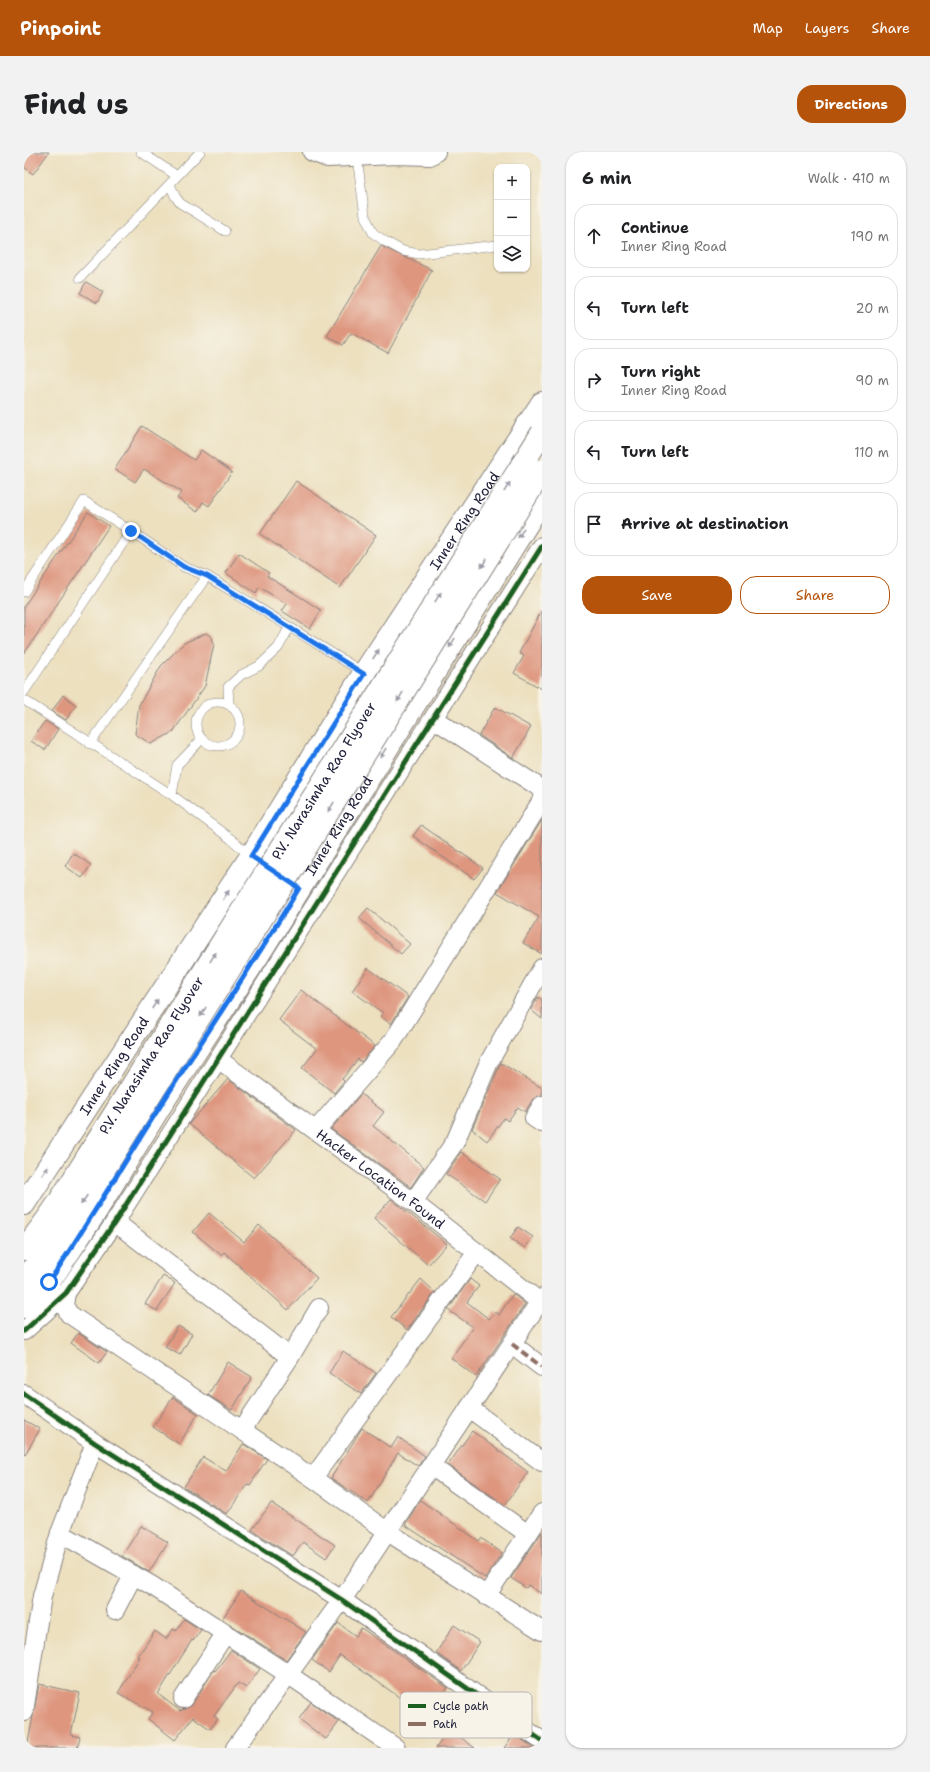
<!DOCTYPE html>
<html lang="en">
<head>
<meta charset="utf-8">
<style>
	:root { --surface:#fff; --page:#f2f2f2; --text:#202124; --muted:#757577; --line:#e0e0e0; --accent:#b45309 }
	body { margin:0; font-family:"Shantell Sans",sans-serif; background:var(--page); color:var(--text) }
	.controls { position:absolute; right:12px; top:12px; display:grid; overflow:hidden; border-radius:8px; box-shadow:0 1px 3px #0004 }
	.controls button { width:36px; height:36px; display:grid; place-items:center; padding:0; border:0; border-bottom:1px solid var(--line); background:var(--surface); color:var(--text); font:20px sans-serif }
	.stop { position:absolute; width:12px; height:12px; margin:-9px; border:3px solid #1a73e8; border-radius:50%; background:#fff }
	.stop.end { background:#1a73e8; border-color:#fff; box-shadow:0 1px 4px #0008 }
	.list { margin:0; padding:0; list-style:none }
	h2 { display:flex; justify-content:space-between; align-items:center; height:52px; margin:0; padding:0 16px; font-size:17px }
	h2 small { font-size:13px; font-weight:400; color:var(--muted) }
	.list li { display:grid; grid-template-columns:26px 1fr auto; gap:12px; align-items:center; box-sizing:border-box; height:64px; margin:0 8px 8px; padding:0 8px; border:1px solid var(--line); border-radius:16px }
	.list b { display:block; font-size:15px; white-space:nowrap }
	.list p { margin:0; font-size:13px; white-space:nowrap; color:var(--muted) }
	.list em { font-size:13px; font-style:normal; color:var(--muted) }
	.actions { display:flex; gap:8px; padding:12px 16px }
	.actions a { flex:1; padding:9px 0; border:1px solid var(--accent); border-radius:16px; text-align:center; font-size:14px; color:var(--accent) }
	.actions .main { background:var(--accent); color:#fff }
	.icon { flex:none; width:22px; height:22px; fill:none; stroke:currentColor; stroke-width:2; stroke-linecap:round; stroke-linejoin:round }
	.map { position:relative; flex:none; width:518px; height:1596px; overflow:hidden; border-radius:16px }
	header { display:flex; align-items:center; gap:24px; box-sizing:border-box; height:56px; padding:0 20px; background:var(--accent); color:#fff }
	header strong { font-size:19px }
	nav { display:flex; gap:22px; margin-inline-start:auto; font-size:14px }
	.intro { display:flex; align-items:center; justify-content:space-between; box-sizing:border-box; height:96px; padding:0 24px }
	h1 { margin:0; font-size:28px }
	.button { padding:10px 18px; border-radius:16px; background:var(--accent); color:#fff; font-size:14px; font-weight:700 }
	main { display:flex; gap:24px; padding:0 24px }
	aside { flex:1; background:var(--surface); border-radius:16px; box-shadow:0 1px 3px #0004 }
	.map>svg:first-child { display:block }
	.building { fill:#de967f }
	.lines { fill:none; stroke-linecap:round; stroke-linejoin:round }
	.service-casing { stroke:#87817d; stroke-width:10 }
	.minor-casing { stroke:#87817d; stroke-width:20 }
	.primary-casing { stroke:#87817d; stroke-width:24 }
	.motorway-casing { stroke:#87817d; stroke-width:24 }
	.service { stroke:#fff; stroke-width:9 }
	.minor { stroke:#fff; stroke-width:18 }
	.primary { stroke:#fff; stroke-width:22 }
	.motorway { stroke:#fff; stroke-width:22 }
	.motorway-bridge-casing { stroke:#87817d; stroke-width:24; stroke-linecap:butt }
	.motorway-bridge { stroke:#fff; stroke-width:22 }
	.quiet { stroke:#8d6e63; stroke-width:4; stroke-dasharray:8 4; stroke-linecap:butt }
	.cycleway-casing { stroke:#f7f3e8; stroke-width:8 }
	.cycleway { stroke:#1b5e20; stroke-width:5 }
	.oneway { fill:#9c9ca7 }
	.route { stroke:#1a73e8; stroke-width:5 }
	.labels { text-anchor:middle; stroke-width:4; stroke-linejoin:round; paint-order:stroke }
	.street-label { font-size:14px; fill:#22223b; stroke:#f7f3e8 }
	.key { fill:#f7f3e8; stroke:#b7b4b4; stroke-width:1 }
	.key-label { font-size:11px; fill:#22223b }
</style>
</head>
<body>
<header>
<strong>Pinpoint</strong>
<nav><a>Map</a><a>Layers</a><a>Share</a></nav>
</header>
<div class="intro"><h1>Find us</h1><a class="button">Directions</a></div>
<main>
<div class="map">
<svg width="518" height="1596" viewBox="0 0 518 1596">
	<rect width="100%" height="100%" fill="#f7f3e8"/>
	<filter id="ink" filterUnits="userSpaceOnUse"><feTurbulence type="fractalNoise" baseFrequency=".025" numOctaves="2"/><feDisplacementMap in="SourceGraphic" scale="8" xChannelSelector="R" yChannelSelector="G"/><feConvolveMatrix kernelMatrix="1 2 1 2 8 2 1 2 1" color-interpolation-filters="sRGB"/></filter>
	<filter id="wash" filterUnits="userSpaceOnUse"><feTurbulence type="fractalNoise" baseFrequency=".012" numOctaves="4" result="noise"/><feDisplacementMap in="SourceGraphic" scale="16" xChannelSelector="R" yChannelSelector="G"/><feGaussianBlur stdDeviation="0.9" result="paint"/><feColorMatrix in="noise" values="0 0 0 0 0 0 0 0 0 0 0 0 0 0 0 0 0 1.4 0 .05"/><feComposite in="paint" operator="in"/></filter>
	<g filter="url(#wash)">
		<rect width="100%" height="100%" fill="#ece0bf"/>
		<g id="blocks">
			<path class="building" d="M 0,0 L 25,0 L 9,22 L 0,15 Z
				M 357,94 L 408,118 L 364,201 L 327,181 L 319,193 L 303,184 Z
				M 62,130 L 79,140 L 73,151 L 56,141 Z
				M 118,274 L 170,308 L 177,298 L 208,320 L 185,354 L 179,350 L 173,360 L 153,346 L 158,340 L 120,317 L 111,330 L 91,317 Z
				M 272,329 L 352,383 L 316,436 L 236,382 Z
				M 64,360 L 85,374 L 0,502 L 0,454 Z
				M 215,401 L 245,421 L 243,424 L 297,458 L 286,477 L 258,459 L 263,452 L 235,435 L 232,441 L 202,421 Z
				M 518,458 L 518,537 L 490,521 L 500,504 L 495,501 Z
				M 182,481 L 188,485 L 190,492 L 181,534 L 149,580 L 127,592 L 111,582 L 115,553 L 137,514 L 160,491 Z
				M 39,543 L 52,553 L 42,568 L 28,559 Z
				M 471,555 L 507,575 L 489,606 L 455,583 Z
				M 21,569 L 34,577 L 21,598 L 7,589 Z
				M 518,668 L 518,802 L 499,791 L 515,765 L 473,740 Z
				M 397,673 L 459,716 L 450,727 L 389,684 Z
				M 49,701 L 67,713 L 58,726 L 41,714 Z
				M 344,756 L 386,792 L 377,802 L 335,766 Z
				M 344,816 L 384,845 L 367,872 L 356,864 L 359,861 L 328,839 Z
				M 277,838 L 351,894 L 337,910 L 334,907 L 318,927 L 320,929 L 310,941 L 278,916 L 293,897 L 255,868 Z
				M 514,845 L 518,848 L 518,867 L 507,858 Z
				M 477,911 L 518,936 L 518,943 L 509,947 L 501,960 L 494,955 L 484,969 L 480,966 L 463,989 L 448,977 Z
				M 204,927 L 272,978 L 230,1026 L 165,972 Z
				M 337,942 L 360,960 L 349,974 L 400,1015 L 387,1035 L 307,977 Z
				M 437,1000 L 476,1027 L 461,1049 L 422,1022 Z
				M 367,1047 L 423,1092 L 404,1113 L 350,1066 Z
				M 185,1061 L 220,1090 L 235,1073 L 293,1126 L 264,1158 L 200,1100 L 197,1103 L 169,1080 Z
				M 494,1075 L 509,1085 L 501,1096 L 486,1086 Z
				M 139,1124 L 151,1131 L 133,1159 L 121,1152 Z
				M 397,1127 L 411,1140 L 383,1178 L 367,1165 Z
				M 446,1127 L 455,1134 L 443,1150 L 465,1167 L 471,1160 L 475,1163 L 489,1142 L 501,1152 L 452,1225 L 427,1206 L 449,1175 L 424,1158 Z
				M 154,1174 L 168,1182 L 156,1203 L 141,1195 Z
				M 54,1181 L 83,1200 L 75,1211 L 47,1191 Z
				M 319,1199 L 352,1221 L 337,1242 L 305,1221 Z
				M 204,1210 L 228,1225 L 208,1258 L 184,1243 Z
				M 149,1245 L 174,1262 L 155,1292 L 129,1275 Z
				M 0,1268 L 16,1277 L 0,1304 Z
				M 338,1276 L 367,1296 L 374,1285 L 401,1304 L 394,1314 L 374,1301 L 344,1351 L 307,1326 Z
				M 448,1279 L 504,1320 L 481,1353 L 424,1313 Z
				M 219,1292 L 243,1307 L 226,1333 L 223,1332 L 203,1362 L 160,1335 L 179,1305 L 202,1319 Z
				M 396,1348 L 455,1389 L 457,1386 L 478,1401 L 461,1426 L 381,1373 Z
				M 247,1351 L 311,1393 L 302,1406 L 279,1390 L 269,1404 L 228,1378 Z
				M 117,1374 L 144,1390 L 125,1420 L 98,1404 Z
				M 518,1380 L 518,1442 L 504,1433 L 502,1436 L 487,1426 Z
				M 217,1439 L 282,1480 L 262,1508 L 198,1467 Z
				M 160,1467 L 177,1478 L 169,1489 L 168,1488 L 134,1542 L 156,1559 L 163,1556 L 168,1553 L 190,1518 L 191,1519 L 207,1498 L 236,1517 L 222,1536 L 214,1531 L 190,1564 L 194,1567 L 186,1577 L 169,1565 L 151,1588 L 124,1567 L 129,1560 L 94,1541 L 116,1505 L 114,1504 L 131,1479 L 142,1487 L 149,1477 L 152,1479 Z
				M 314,1471 L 332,1484 L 337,1476 L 424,1536 L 402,1567 L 380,1552 L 382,1550 L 316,1503 L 305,1520 L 288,1508 Z
				M 430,1473 L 456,1490 L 437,1519 L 412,1501 Z
				M 15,1532 L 56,1541 L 47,1583 L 56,1585 L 53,1596 L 3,1596 Z
				M 287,1550 L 315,1570 L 302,1587 L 275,1567 Z
				M 425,1577 L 451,1596 L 412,1596 Z
				M 490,1582 L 510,1596 L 480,1596 Z"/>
		</g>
	</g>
	<g filter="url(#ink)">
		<use href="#blocks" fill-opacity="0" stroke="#87817d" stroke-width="1"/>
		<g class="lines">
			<defs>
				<path id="service" d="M 117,0 L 153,24
					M 333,5 L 341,64 L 349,81 L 362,90 L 379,99 L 395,102 L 473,93
					M 146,32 L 151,44 L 156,51 L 201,79
					M 56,126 L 176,0
					M 0,440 L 60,349 L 107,379
					M 0,540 L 107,379 L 160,415 L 183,424 L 340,521
					M 0,548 L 148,643 L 207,687 L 228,705
					M172 572a22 22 0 1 1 44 0a22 22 0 1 1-44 0Z
					M 205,553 L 204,535 L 217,523 L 235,514 L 254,496 L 265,476
					M 66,592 L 183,424
					M 148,643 L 153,613 L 178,587"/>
				<g id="minor">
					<path d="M 288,0 L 303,6 L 372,3 L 406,4 L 412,0"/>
					<path d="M 410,567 L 518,637"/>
					<path id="s1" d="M 194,907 L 389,1050 L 516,1150"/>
					<path d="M 518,953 L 510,966 L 518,971"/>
					<path d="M 292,978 L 369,889 L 518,648"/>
					<path d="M 389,1050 L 431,990 L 465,910 L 518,816"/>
					<path d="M 91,1070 L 266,1205"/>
					<path d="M 42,1141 L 40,1153 L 45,1162 L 289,1326 L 364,1380 L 518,1479"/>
					<path d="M 0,1179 L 42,1141 L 91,1070 L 518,394"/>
					<path d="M 488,1192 L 518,1215"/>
					<path d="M 0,1242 L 71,1291 L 318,1448 L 518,1589"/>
					<path d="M 445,1256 L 518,1310"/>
					<path d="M 218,1278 L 266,1205 L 295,1156"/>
					<path d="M 407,1314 L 504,1382"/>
					<path d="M 289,1326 L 453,1100"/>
					<path d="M 36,1381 L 127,1433 L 265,1523 L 372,1596"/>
					<path d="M 462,1444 L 518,1361"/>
					<path d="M 91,1458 L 109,1424"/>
					<path d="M 159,1547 L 201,1482"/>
					<path d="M 0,1560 L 18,1444 L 36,1381 L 71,1291"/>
					<path d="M 211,1596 L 318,1448 L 518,1146"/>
				</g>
				<g id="primary">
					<path id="s2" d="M 0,1052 L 227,704 L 340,521 L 518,251"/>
					<path id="s3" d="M 0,1155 L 25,1130 L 69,1064 L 135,956 L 233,805 L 518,348"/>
				</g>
				<path id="motorway" d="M 0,1097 C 25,1068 44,1036 64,1004
					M 0,1128 L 28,1093 L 81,1016"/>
			</defs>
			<use href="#service" class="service-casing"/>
			<use href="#minor" class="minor-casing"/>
			<use href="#primary" class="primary-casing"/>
			<use href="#motorway" class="motorway-casing"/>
			<use href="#service" class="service"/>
			<use href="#minor" class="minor"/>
			<use href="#primary" class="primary"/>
			<use href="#motorway" class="motorway"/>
			<defs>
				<g id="motorway-bridge">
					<path id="s4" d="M 64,1004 L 518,281"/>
					<path d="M 81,1016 L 518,319"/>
				</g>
			</defs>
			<use href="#motorway-bridge" class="motorway-bridge-casing"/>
			<use href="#motorway-bridge" class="motorway-bridge"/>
			<path class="quiet" d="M 488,1192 L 518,1215"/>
			<defs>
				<path id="cycleway" d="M 0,1179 L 42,1141 L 91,1070 L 518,394
					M 0,1242 L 71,1291 L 318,1448 L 518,1589"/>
			</defs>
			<use href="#cycleway" class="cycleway-casing"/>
			<use href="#cycleway" class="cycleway"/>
		</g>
		<defs><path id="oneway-solid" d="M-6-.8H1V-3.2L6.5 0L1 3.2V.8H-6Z"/></defs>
		<g class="oneway">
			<use href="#oneway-solid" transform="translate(483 335) rotate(-58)"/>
			<use href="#oneway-solid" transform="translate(497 381) rotate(122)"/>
			<use href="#oneway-solid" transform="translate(460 411) rotate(122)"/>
			<use href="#oneway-solid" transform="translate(414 445) rotate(-58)"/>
			<use href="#oneway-solid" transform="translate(428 491) rotate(122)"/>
			<use href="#oneway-solid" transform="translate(352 502) rotate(-57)"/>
			<use href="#oneway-solid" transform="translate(376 545) rotate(122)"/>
			<use href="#oneway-solid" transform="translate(359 601) rotate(122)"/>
			<use href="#oneway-solid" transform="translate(307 655) rotate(122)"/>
			<use href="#oneway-solid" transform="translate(202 743) rotate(-57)"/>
			<use href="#oneway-solid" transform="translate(189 805) rotate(-58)"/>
			<use href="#oneway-solid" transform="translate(131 852) rotate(-57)"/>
			<use href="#oneway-solid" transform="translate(179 860) rotate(122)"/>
			<use href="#oneway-solid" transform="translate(21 1019) rotate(-57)"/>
			<use href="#oneway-solid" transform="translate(60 1048) rotate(124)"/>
		</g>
	</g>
	<g class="lines" filter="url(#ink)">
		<path class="route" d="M 25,1130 C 63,1073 98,1014 135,956 C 181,883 230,811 275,736 L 227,704 L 340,522 L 183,424 L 160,415 L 107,379"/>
	</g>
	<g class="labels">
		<g class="street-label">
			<text dy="5" stroke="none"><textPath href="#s2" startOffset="813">Inner Ring Road</textPath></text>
			<text dy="5" stroke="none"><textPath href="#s4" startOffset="443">P.V. Narasimha Rao Flyover</textPath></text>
			<text dy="5" stroke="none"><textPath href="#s3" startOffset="576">Inner Ring Road</textPath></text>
			<text dy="5" stroke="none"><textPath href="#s4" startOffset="119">P.V. Narasimha Rao Flyover</textPath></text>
			<text dy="5" stroke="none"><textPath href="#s2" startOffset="165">Inner Ring Road</textPath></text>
			<text dy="5" stroke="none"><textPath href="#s1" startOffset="202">Hacker Location Found</textPath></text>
		</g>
	</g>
	<rect x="376" y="1540" width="132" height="46" rx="6" class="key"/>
	<rect x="384" y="1552" width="18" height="4" fill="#1b5e20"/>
	<rect x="384" y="1570" width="18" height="4" fill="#8d6e63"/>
	<g class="key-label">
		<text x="409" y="1558">Cycle path</text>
		<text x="409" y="1576">Path</text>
	</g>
</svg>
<div class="controls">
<button>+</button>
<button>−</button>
<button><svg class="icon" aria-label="layers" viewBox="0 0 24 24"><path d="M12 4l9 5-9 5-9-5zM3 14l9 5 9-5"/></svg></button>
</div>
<div class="stop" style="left:25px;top:1130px"></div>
<div class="stop end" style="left:107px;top:379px"></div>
</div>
<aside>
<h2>6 min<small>Walk · 410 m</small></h2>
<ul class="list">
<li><svg class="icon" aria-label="ahead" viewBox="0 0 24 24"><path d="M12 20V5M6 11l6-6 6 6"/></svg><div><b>Continue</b><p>Inner Ring Road</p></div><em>190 m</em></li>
<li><svg class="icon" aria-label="left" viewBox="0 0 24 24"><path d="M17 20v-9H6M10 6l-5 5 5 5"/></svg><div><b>Turn left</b></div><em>20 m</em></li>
<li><svg class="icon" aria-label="right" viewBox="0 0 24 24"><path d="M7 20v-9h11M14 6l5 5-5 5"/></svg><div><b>Turn right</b><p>Inner Ring Road</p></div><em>90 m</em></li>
<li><svg class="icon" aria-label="left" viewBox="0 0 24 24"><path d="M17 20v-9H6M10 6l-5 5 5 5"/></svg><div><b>Turn left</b></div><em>110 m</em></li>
<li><svg class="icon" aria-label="arrive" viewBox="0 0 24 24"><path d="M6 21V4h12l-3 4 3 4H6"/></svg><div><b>Arrive at destination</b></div></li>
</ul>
<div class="actions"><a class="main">Save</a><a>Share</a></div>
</aside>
</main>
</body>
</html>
